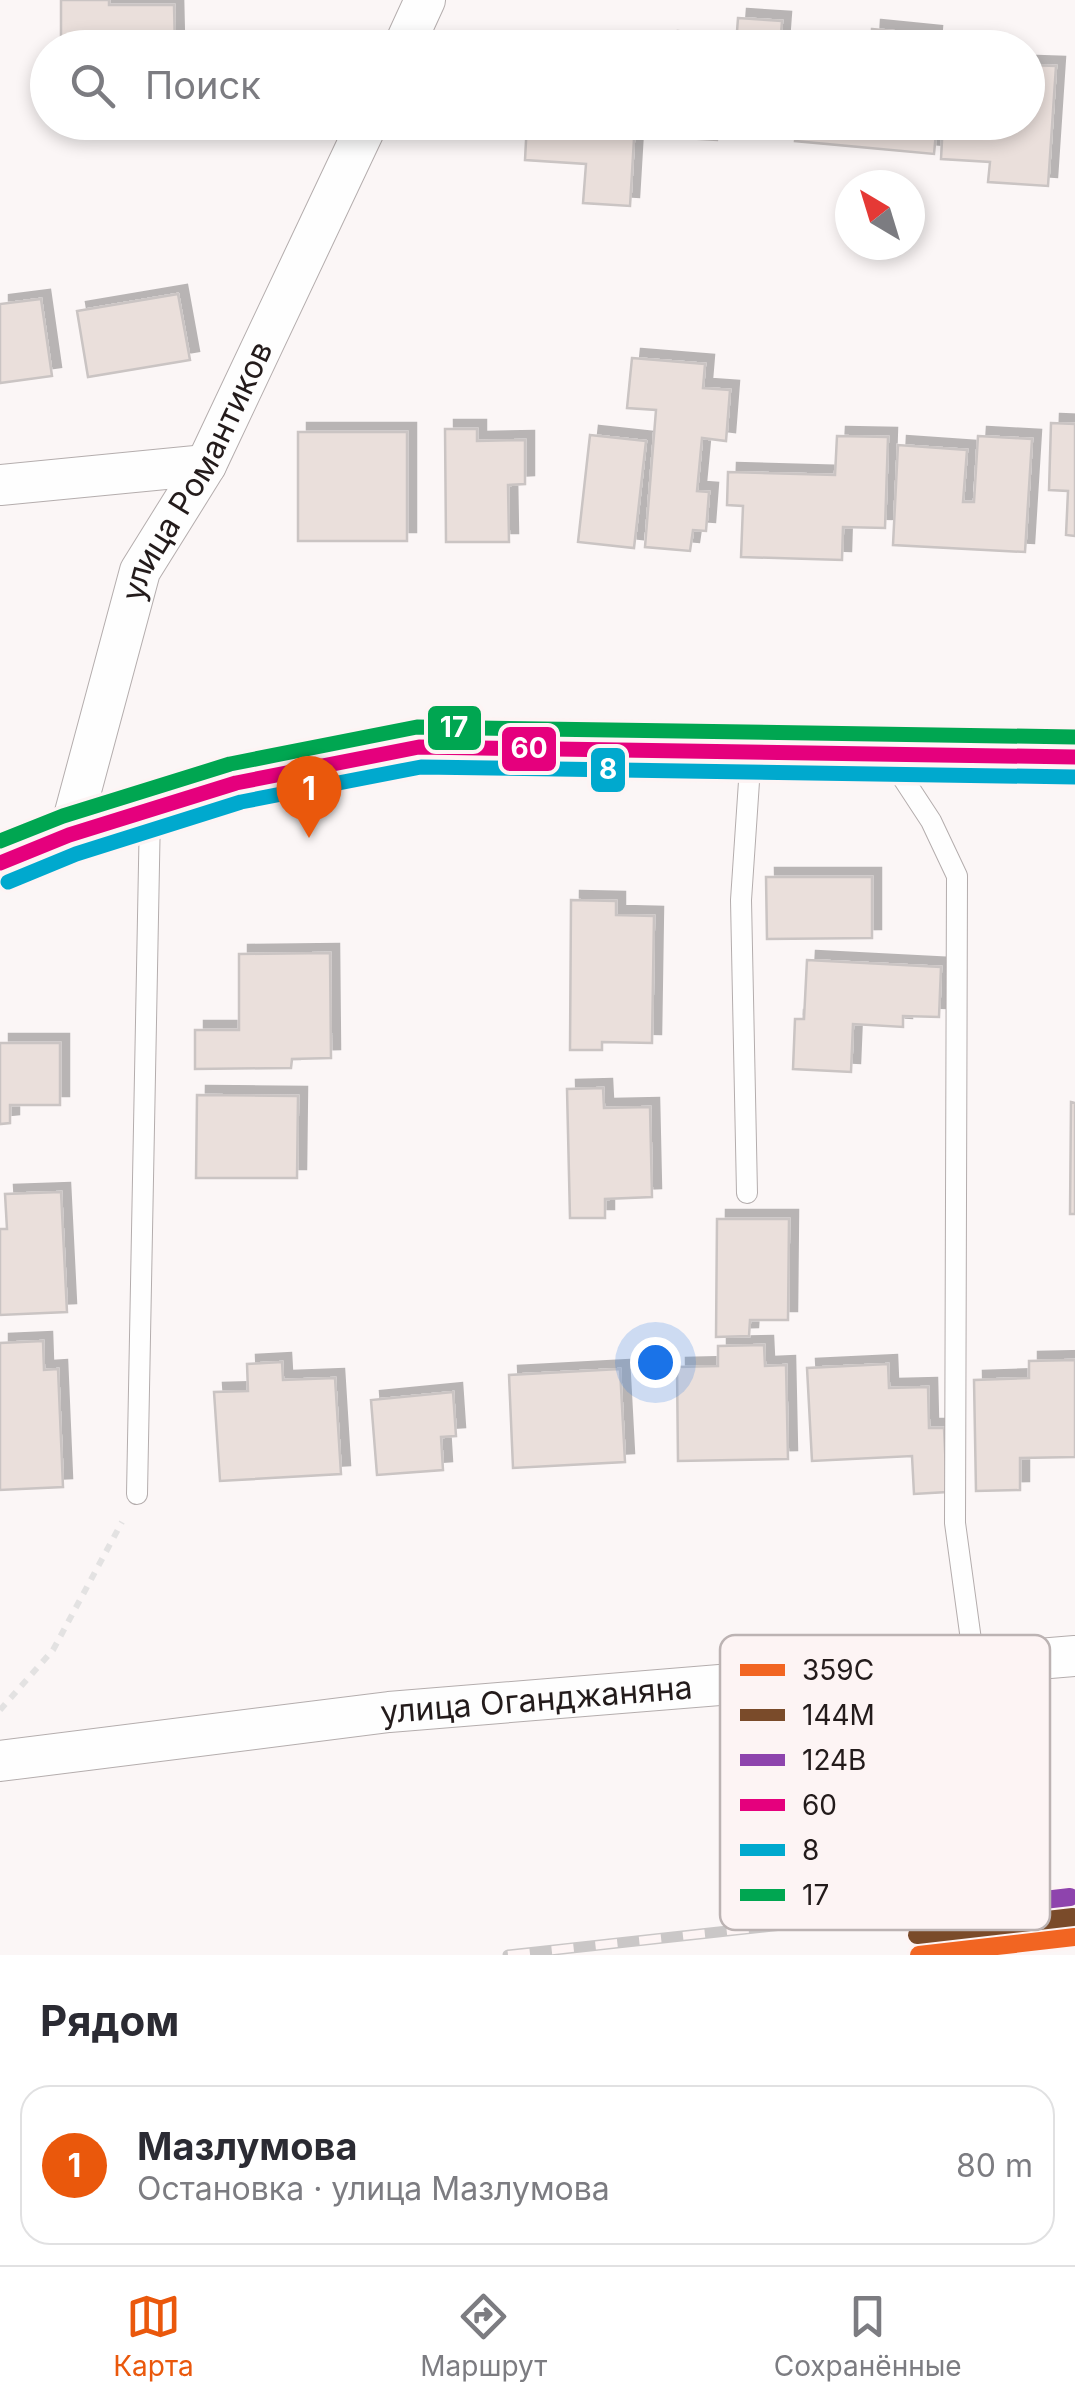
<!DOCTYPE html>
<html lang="ru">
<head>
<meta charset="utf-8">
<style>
	:root { --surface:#fff; --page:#f2f2f3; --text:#2b2b33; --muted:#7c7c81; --line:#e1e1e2; --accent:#ea580c }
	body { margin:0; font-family:Inter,sans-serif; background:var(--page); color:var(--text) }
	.compass { position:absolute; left:835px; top:170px; width:90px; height:90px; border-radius:50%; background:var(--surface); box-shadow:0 5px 15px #0003; rotate:322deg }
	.you { position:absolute; left:655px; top:1362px; width:35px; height:35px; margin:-25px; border:8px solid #fff; border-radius:50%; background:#1a73e8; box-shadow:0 0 0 15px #1a73e833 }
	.badge { display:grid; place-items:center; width:65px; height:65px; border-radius:50%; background:var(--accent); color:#fff; font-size:32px; font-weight:700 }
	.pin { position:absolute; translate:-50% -82px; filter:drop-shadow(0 2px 5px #0008) }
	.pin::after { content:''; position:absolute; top:52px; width:35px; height:30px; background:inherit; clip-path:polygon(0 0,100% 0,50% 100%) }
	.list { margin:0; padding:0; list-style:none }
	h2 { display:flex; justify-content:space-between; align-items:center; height:130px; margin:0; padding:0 40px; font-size:42px }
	h2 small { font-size:32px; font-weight:400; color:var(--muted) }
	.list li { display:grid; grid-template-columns:65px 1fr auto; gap:30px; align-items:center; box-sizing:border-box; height:160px; margin:0 20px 20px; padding:0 20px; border:2px solid var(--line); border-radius:30px }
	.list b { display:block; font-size:38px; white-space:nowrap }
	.list p { margin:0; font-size:32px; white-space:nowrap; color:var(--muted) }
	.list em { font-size:32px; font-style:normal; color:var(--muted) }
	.icon { flex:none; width:55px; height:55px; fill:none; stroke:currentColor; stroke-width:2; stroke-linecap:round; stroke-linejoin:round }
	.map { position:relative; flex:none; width:1075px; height:1955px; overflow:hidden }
	.search { position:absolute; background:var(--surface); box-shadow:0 5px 15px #0003; left:30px; right:30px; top:30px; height:110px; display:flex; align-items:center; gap:25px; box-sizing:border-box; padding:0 35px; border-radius:55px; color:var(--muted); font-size:38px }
	.sheet { height:310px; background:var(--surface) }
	nav { display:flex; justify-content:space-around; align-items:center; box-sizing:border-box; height:140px; border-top:2px solid var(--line); background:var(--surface); font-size:28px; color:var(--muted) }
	nav a { display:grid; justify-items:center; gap:5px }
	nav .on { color:var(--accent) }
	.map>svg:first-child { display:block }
	.building { fill:#eadfdb; stroke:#cac4c3; stroke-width:2.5; filter:url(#shadow) }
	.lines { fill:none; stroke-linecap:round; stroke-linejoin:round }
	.service-casing { stroke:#b4adad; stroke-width:22 }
	.minor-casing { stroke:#b4adad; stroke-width:42 }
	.tertiary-casing { stroke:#b4adad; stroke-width:52 }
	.path { stroke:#e3e2e2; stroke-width:6; stroke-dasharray:8 8; stroke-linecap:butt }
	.service { stroke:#fefefe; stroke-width:20 }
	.minor { stroke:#fefefe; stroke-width:40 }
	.tertiary { stroke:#fefefe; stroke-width:50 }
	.rail-casing { stroke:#cac7c7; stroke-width:11 }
	.rail { stroke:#fdf4f4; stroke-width:8; stroke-dasharray:22; stroke-linecap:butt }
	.bus-1-casing { stroke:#fdf4f4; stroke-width:22 }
	.bus-2-casing { stroke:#fdf4f4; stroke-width:22 }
	.bus-3-casing { stroke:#fdf4f4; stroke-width:22 }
	.bus-1 { stroke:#e5007d; stroke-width:15 }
	.bus-2 { stroke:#00a9ce; stroke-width:15 }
	.bus-3 { stroke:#00a651; stroke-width:15 }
	.rail-1-casing { stroke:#fdf4f4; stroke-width:25 }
	.rail-2-casing { stroke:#fdf4f4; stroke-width:25 }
	.rail-3-casing { stroke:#fdf4f4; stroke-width:25 }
	.rail-1 { stroke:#f26522; stroke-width:18 }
	.rail-2 { stroke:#7a4b2a; stroke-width:18 }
	.rail-3 { stroke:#8e44ad; stroke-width:18 }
	.labels { text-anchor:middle; stroke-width:8; stroke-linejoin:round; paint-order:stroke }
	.street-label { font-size:32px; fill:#231b1b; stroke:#fdf4f4 }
	.key { fill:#fdf4f4; stroke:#bcb3b3; stroke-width:2.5 }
	.key-label { font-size:28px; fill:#231b1b }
	.line-badge { stroke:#fdf4f4; stroke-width:4 }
	.badge-label { font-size:28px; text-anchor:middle; font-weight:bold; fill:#fff }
</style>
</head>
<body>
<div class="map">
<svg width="1075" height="1955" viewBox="0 0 1075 1955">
	<defs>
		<filter id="shadow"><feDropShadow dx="9" dy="-9" stdDeviation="0" flood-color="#0004"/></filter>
	</defs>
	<rect width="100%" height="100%" fill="#fbf6f6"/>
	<path class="building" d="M 61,0 L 109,0 L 109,5 L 174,5 L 175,48 L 61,48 Z
		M 738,18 L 782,21 L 780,48 L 669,48 L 669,40 L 736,45 Z
		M 872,29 L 933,35 L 932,48 L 871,48 Z
		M 1028,65 L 1056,66 L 1048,186 L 988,182 L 990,162 L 941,159 L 943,122 L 1028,122 Z
		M 85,122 L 131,122 L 131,134 L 85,134 Z
		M 527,122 L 635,122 L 630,206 L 583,203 L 586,164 L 525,160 Z
		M 651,122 L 775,122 L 774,136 L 718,132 L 717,140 L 650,136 Z
		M 797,122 L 937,122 L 934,154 L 795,141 Z
		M 178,294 L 190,360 L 88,377 L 77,311 Z
		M 41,299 L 52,376 L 0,383 L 0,304 Z
		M 632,358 L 705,364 L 703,388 L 730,390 L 726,441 L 702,438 L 697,491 L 709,492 L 706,531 L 693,530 L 690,551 L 645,547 L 656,410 L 627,408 Z
		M 1051,423 L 1075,424 L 1075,536 L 1066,535 L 1068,491 L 1049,490 Z
		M 445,429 L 477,429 L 477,441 L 525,440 L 525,484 L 508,485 L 509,542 L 446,542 Z
		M 298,432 L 407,432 L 407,541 L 298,541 Z
		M 590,435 L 646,441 L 634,548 L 578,542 Z
		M 837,436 L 888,437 L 885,528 L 843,527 L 842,560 L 741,557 L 743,506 L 727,505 L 728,472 L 835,475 Z
		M 978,436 L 1032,439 L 1025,552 L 893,545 L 898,445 L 967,450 L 963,502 L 974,502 Z
		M 766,877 L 872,877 L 872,938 L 767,939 Z
		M 571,900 L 616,901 L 616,915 L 654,916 L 652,1043 L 602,1042 L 602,1050 L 570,1050 Z
		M 330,953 L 331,1058 L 292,1059 L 291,1068 L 195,1069 L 195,1030 L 239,1030 L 239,954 Z
		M 807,960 L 941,967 L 939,1017 L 903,1016 L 903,1027 L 853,1024 L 851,1072 L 793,1069 L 795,1019 L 804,1019 Z
		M 0,1043 L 60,1043 L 60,1105 L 10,1105 L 10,1123 L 0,1124 Z
		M 603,1088 L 604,1108 L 650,1107 L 652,1197 L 605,1199 L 605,1218 L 570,1218 L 567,1089 Z
		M 197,1095 L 298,1096 L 297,1178 L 196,1178 Z
		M 1071,1102 L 1075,1103 L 1075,1214 L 1070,1214 Z
		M 61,1192 L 67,1312 L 0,1315 L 0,1229 L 7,1229 L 5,1194 Z
		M 717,1219 L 789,1219 L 788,1320 L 750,1320 L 749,1336 L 716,1337 Z
		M 43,1341 L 44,1370 L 58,1369 L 63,1487 L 0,1490 L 0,1343 Z
		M 764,1345 L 765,1366 L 786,1365 L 788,1459 L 678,1461 L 677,1367 L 718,1366 L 718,1346 Z
		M 1075,1360 L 1075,1457 L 1020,1458 L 1020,1490 L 976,1491 L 974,1380 L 1029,1378 L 1029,1361 Z
		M 282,1362 L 283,1380 L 335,1378 L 341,1474 L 220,1481 L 214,1392 L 248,1391 L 247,1364 Z
		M 888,1364 L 889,1388 L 928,1387 L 929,1428 L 944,1428 L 947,1492 L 914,1494 L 912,1456 L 812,1461 L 807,1368 Z
		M 620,1369 L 625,1462 L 513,1468 L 509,1375 Z
		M 453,1392 L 456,1436 L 441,1437 L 443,1470 L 377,1475 L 371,1400 Z"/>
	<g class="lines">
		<defs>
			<path id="service" d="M 891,760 L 931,821 L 957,876 L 955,1523 L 974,1662
				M 747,1193 L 741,900 L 751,752
				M 137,1494 L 150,812"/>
			<g id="minor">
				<path d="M 403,48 L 425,0"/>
				<path d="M 0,485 L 206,465"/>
				<path id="s1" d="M 69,835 L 140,571 L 206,465 L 368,122"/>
				<path id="s2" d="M 0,1761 L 389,1712 L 1075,1656"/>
			</g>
			<path id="tertiary" d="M 0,863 L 69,835 L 236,783 L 419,747 L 1075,757"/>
		</defs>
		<use href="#service" class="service-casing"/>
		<use href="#minor" class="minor-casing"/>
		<use href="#tertiary" class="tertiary-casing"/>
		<path class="path" d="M 0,1710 L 53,1650 L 122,1522"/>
		<use href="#service" class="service"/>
		<use href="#minor" class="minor"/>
		<use href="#tertiary" class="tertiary"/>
		<defs>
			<path id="rail" d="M 508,1955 L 1075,1893"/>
		</defs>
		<use href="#rail" class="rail-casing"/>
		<use href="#rail" class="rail"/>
		<defs>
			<path id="bus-1" d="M 0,863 L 69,835 L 236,783 L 419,747 L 1075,757"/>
			<path id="bus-2" d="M 8,882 L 76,854 L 241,802 L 421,767 L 1075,777"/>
			<path id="bus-3" d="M 0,841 L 63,816 L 230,764 L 417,727 L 1075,737"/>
		</defs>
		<use href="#bus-1" class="bus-1-casing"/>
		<use href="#bus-2" class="bus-2-casing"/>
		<use href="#bus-3" class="bus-3-casing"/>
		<use href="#bus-1" class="bus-1"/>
		<use href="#bus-2" class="bus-2"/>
		<use href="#bus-3" class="bus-3"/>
		<defs>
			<path id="rail-1" d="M 919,1955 L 1075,1937"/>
			<path id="rail-2" d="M 917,1935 L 1073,1917"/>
			<path id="rail-3" d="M 914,1915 L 1070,1897"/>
		</defs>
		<use href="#rail-1" class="rail-1-casing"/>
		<use href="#rail-2" class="rail-2-casing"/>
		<use href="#rail-3" class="rail-3-casing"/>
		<use href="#rail-1" class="rail-1"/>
		<use href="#rail-2" class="rail-2"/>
		<use href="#rail-3" class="rail-3"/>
	</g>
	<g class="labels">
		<g class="street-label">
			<text dy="11" stroke="none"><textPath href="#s1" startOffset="388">улица Романтиков</textPath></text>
			<text dy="11" stroke="none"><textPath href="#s2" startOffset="540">улица Оганджаняна</textPath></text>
		</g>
	</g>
	<rect x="720" y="1635" width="330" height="295" rx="15" class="key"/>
	<rect x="740" y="1664" width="45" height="12" fill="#f26522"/>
	<rect x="740" y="1709" width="45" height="12" fill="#7a4b2a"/>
	<rect x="740" y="1754" width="45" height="12" fill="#8e44ad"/>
	<rect x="740" y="1799" width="45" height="12" fill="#e5007d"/>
	<rect x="740" y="1844" width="45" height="12" fill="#00a9ce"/>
	<rect x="740" y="1889" width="45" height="12" fill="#00a651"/>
	<g class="key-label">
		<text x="802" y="1680">359С</text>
		<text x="802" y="1725">144М</text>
		<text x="802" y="1770">124В</text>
		<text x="802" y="1815">60</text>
		<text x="802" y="1860">8</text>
		<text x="802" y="1905">17</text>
	</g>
	<g class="line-badge">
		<rect x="426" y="704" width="57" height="48" rx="10" fill="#00a651"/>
		<rect x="500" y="725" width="58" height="48" rx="10" fill="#e5007d"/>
		<rect x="589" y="746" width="38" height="48" rx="10" fill="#00a9ce"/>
	</g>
	<g class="badge-label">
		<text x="454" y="737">17</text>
		<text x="529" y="758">60</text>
		<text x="608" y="779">8</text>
	</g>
</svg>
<svg class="compass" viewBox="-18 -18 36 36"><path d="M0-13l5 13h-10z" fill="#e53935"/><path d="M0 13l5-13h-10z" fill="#7c7c81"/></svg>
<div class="you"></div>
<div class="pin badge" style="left:309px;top:838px">1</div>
<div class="search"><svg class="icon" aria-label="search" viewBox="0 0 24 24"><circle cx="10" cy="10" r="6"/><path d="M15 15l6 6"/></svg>Поиск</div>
</div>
<section class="sheet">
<h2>Рядом<small></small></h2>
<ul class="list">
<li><span class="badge">1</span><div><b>Мазлумова</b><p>Остановка · улица Мазлумова</p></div><em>80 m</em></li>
</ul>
</section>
<nav>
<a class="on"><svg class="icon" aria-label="map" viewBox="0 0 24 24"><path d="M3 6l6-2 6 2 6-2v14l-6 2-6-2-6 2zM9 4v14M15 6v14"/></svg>Карта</a>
<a><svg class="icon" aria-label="directions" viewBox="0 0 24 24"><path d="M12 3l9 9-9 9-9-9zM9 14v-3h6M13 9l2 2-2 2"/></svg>Маршрут</a>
<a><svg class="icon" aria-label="saved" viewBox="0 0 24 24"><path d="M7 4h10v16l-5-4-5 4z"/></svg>Сохранённые</a>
</nav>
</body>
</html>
